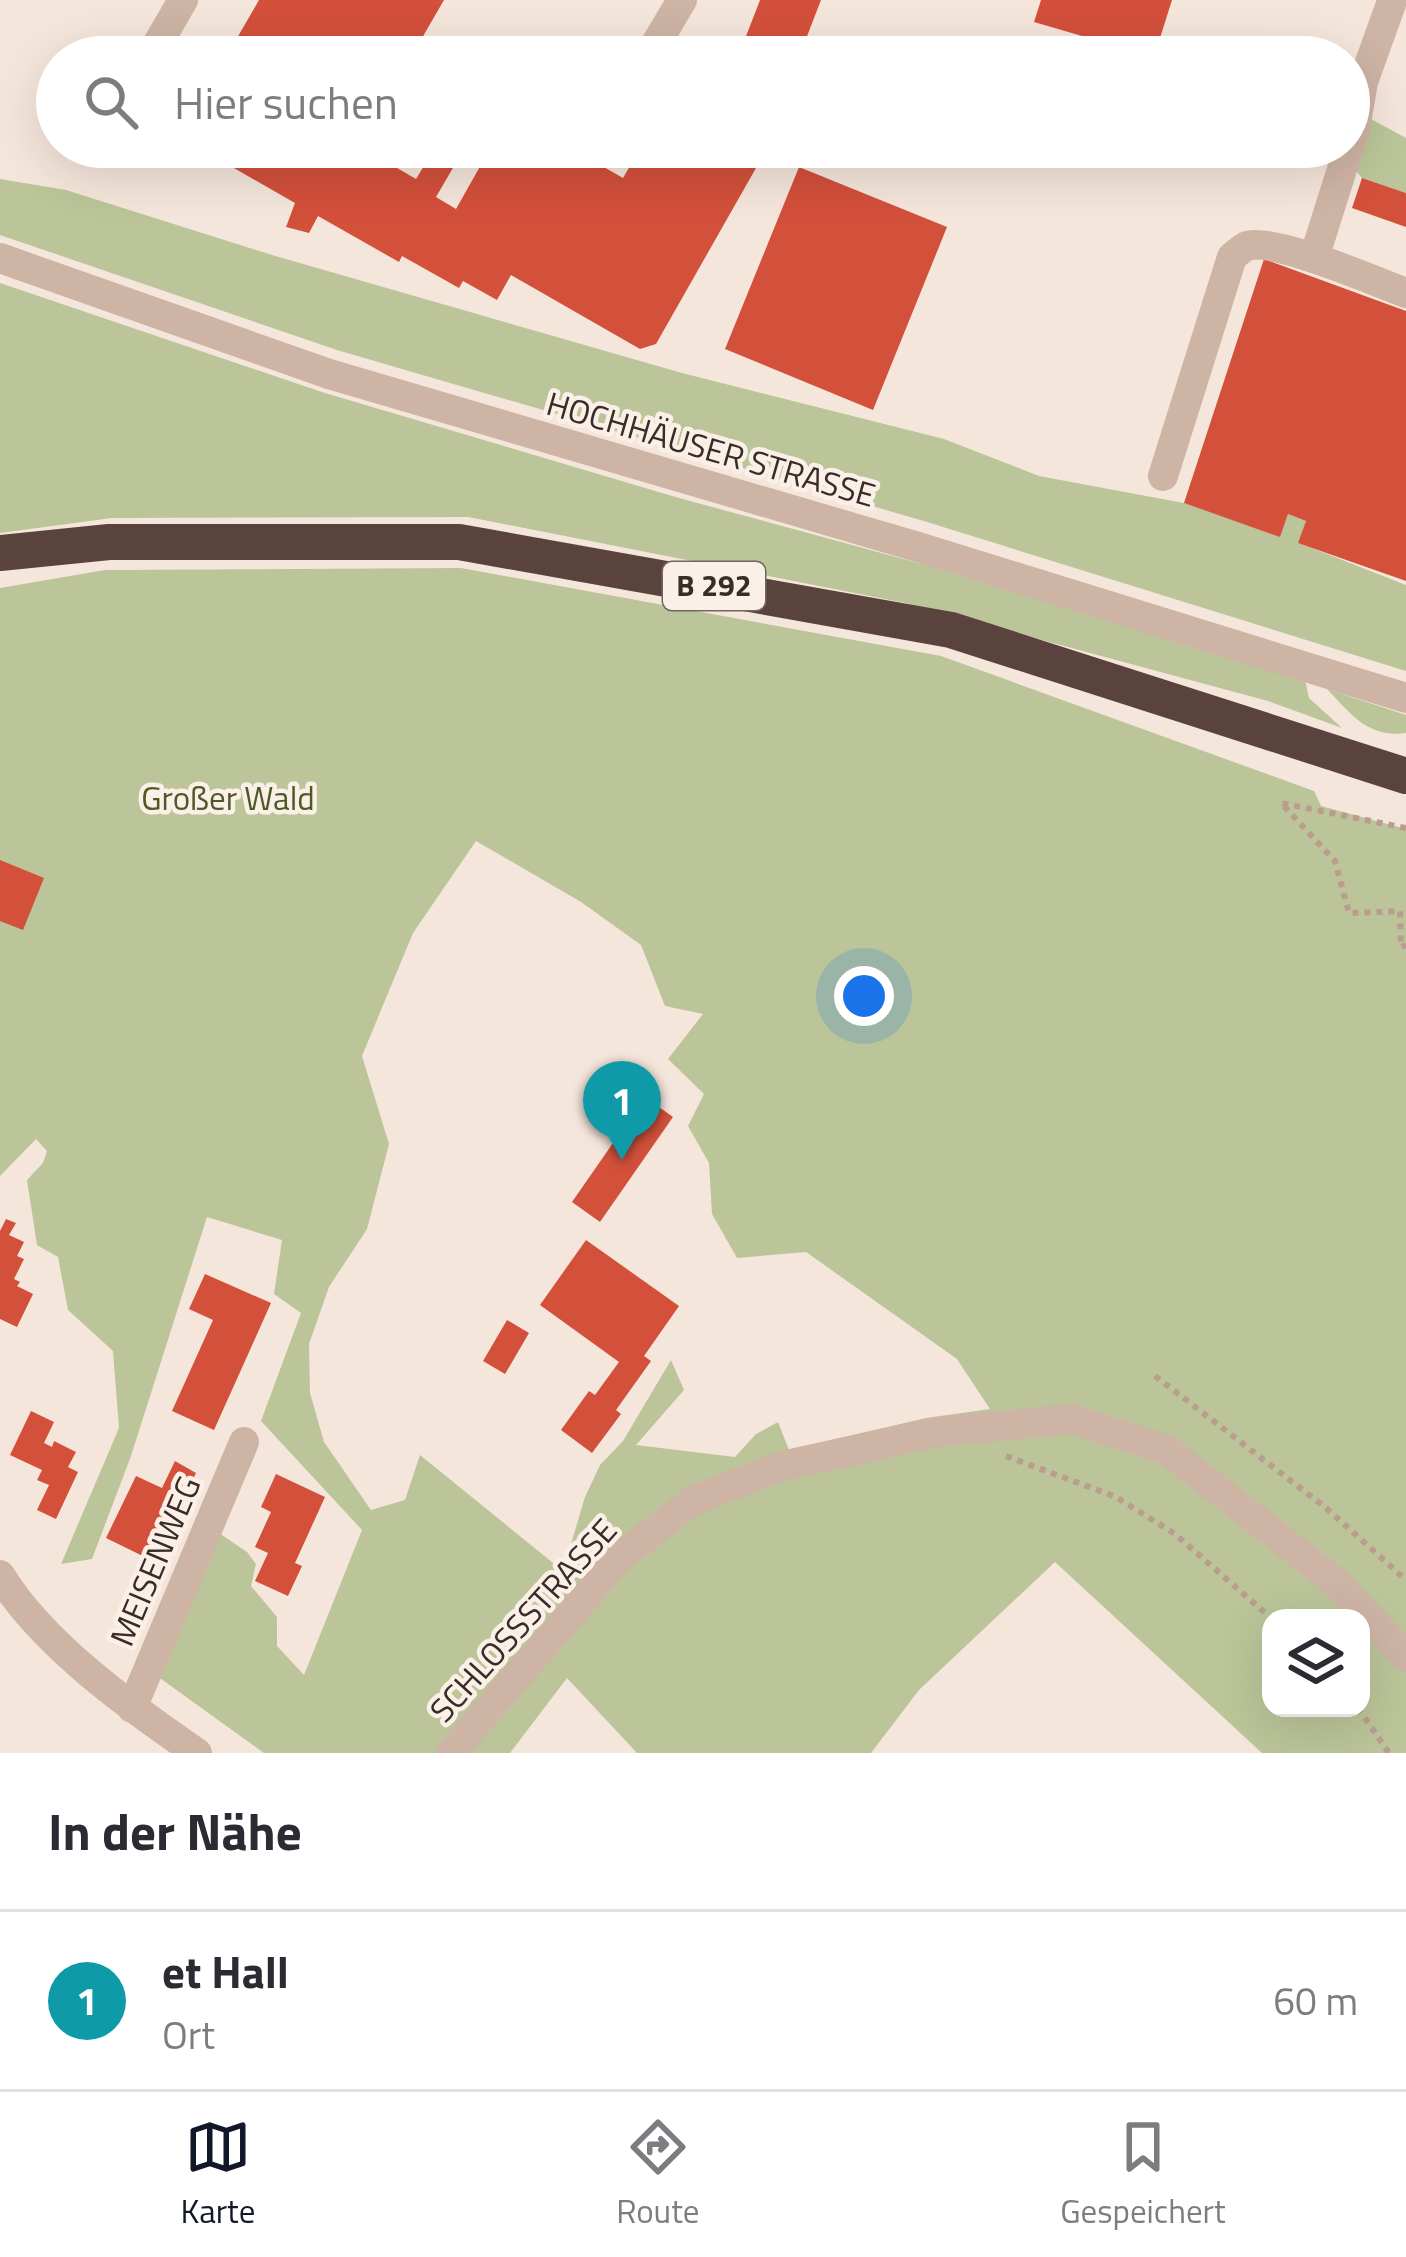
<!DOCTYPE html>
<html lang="de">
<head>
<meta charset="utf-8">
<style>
	:root { --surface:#fff; --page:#f2f2f3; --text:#2b2b33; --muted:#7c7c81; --line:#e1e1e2; --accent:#111827 }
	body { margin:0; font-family:"Titillium Web",sans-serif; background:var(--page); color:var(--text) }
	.controls { position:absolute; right:36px; bottom:36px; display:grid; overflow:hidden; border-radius:24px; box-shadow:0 12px 48px #0002 }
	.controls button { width:108px; height:108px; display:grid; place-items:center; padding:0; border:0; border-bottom:3px solid var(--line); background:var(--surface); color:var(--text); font:60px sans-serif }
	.you { position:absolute; left:864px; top:996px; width:42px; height:42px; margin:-30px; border:9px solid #fff; border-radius:50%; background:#1a73e8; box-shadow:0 0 0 18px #1a73e833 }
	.badge { display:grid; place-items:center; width:78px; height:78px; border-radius:50%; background:var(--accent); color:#fff; font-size:39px; font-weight:700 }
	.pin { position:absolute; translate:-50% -99px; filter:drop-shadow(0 3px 6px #0008) }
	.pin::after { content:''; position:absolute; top:63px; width:42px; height:36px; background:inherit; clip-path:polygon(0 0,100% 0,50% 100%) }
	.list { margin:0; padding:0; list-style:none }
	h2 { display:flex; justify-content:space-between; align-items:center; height:156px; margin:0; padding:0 48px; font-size:51px }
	h2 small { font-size:39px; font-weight:400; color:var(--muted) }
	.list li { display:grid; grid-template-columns:78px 1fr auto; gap:36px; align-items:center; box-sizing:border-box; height:180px; padding:0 48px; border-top:3px solid var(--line) }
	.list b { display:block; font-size:45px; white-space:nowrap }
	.list p { margin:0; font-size:39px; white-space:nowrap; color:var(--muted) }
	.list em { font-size:39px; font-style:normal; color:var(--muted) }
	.icon { flex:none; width:66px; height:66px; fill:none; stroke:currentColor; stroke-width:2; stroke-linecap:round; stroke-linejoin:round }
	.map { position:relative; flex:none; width:1406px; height:1753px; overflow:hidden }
	.search { position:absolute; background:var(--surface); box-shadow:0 12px 48px #0002; left:36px; right:36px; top:36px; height:132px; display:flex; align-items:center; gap:30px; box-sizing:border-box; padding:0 42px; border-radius:66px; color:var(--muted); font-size:45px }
	.sheet { height:336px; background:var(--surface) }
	nav { display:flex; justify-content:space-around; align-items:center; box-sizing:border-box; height:168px; border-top:3px solid var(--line); background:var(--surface); font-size:33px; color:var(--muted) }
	nav a { display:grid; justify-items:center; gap:6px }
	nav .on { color:var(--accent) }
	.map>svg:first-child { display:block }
	.green { fill:#bbc599; fill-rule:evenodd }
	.building { fill:#d3503b }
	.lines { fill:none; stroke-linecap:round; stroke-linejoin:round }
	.path { stroke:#ba9d8f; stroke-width:6; stroke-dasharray:6 6; stroke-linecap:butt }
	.minor { stroke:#ceb4a5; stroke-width:30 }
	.highway { stroke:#5b433d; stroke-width:36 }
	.labels { text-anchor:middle; stroke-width:9; stroke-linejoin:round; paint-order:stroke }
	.shield { fill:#fbf0e8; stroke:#736661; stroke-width:3 }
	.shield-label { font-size:30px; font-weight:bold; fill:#392b27 }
	.street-label { font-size:33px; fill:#392b27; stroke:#fbf0e8 }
	.park-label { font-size:33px; fill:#4d5a28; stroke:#fbf0e8 }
</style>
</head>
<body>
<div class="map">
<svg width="1406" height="1753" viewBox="0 0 1406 1753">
	<rect width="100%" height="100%" fill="#f5e6db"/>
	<path class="green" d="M 1358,112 L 1406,138 L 1406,193 L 1362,178 L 1346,159 Z
		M 0,179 L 66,190 L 272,255 L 682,373 L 944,439 L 1039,476 L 1184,503 L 1280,536 L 1288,514 L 1306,521 L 1299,543 L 1406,585 L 1406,671 L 927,522 L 337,350 L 0,235 Z
		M 0,283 L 325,393 L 679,498 L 933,567 L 1305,680 L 1309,698 L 1342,728 L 1268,701 L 905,603 L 468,517 L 112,518 L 0,533 Z
		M 461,568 L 941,656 L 1314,791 L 1321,806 L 1406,829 L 1406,1753 L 1262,1753 L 1055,1562 L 919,1690 L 871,1753 L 637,1753 L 567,1678 L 510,1753 L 264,1753 L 157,1676 L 219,1533 L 247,1552 L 256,1564 L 251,1586 L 277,1617 L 277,1646 L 304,1675 L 362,1530 L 261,1421 L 301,1313 L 274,1294 L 282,1240 L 207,1217 L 131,1456 L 92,1559 L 61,1564 L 119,1428 L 113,1351 L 68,1310 L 58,1257 L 37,1245 L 27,1180 L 43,1163 L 47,1151 L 36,1139 L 0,1176 L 0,588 L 105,570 ZM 476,841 L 581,902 L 641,945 L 665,1006 L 703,1014 L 668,1059 L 704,1094 L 688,1126 L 709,1163 L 712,1214 L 737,1258 L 806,1252 L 957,1359 L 990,1409 L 926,1418 L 789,1450 L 778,1422 L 756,1434 L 735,1457 L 636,1445 L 684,1390 L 671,1360 L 623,1441 L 600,1465 L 585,1497 L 563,1571 L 420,1455 L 405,1500 L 371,1510 L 324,1442 L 310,1393 L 309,1344 L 329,1287 L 367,1229 L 389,1144 L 362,1056 L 413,933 ZM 1271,1618 L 1361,1618 L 1361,1708 L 1271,1708 Z
		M 1327,689 L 1406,715 L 1406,733 C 1368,738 1352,715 1327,689 Z"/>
	<path class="building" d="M 259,0 L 444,0 L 411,57 L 226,57 Z
		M 760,0 L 821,0 L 799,57 L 738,57 Z
		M 1041,0 L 1172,0 L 1154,57 L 1034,22 Z
		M 198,147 L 361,147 L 416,179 L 435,148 L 441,151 L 444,148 L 457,161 L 436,197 L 456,209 L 491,147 L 569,147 L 623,178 L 641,147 L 736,147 L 760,161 L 656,344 L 640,349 L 511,275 L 497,300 L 463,281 L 459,288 L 402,256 L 399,262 L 318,216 L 309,233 L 286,227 L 295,203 L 220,160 L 218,164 L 209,158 L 212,155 Z
		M 799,167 L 947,227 L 873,410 L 725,349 Z
		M 1362,178 L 1406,193 L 1406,227 L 1352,208 Z
		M 1264,259 L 1406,311 L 1406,581 L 1298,543 L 1306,521 L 1288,514 L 1280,537 L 1184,503 Z
		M 0,860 L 44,878 L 23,930 L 0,921 Z
		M 645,1097 L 673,1117 L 600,1222 L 572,1202 Z
		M 6,1219 L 16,1223 L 9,1235 L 24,1242 L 17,1256 L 24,1259 L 14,1279 L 20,1282 L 17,1286 L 33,1294 L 17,1327 L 0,1319 L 0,1231 Z
		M 586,1240 L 679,1306 L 644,1356 L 651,1361 L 616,1410 L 621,1414 L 592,1453 L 561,1430 L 589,1391 L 595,1395 L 619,1362 L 540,1305 Z
		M 205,1274 L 271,1303 L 214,1430 L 172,1411 L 213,1320 L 189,1309 Z
		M 507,1320 L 529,1333 L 505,1374 L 483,1361 Z
		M 31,1411 L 54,1422 L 44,1443 L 52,1447 L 54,1441 L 76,1452 L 68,1467 L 78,1472 L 56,1519 L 37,1510 L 49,1485 L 37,1480 L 42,1470 L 10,1455 Z
		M 175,1461 L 196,1473 L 153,1561 L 106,1538 L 136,1476 L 162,1488 Z
		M 276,1474 L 325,1497 L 295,1563 L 302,1566 L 288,1596 L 255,1581 L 268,1553 L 255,1547 L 271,1512 L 261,1507 Z"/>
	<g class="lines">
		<path class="path" d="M 1406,828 L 1281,803 L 1335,861 L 1349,913 L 1400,911 L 1401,947 L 1406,945
			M 1155,1376 L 1326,1508 L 1406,1580
			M 1006,1456 L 1116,1497 L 1175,1534 L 1271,1618
			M 1358,1708 L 1389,1753"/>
		<path class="minor" d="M 150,57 L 183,0
			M 648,57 L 682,0
			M 0,258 L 329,374 L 918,547 L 1406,698
			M 1314,258 L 1355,128 L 1363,82 L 1392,1
			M 1163,476 L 1232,257 C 1236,254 1243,247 1247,246 C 1274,237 1376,282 1406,293
			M 0,1575 C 43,1645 130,1707 197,1753
			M 132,1708 L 244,1442
			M 451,1753 L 621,1556 L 694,1500 L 778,1467 L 936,1432 L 1072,1419 L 1167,1450 L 1337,1583 L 1406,1657"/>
		<path class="highway" d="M 0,553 L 109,542 L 459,542 L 951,630 L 1406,776"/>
	</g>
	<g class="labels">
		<rect class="shield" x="663" y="562" width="102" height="48" rx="9"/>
		<g class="shield-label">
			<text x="714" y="596">B 292</text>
		</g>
		<g class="street-label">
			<text transform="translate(711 449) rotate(16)" y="12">HOCHHÄUSER STRASSE</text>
			<text transform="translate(155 1561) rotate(-67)" y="12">MEISENWEG</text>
			<text transform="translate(523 1620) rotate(-48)" y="12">SCHLOSSSTRASSE</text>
		</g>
		<g class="park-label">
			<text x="228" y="810">Großer Wald</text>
		</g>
	</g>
</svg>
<div class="controls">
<button><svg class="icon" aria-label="layers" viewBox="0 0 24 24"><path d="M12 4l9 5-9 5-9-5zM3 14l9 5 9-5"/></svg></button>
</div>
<div class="you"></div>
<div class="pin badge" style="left:622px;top:1160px;background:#0f9aa8">1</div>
<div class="search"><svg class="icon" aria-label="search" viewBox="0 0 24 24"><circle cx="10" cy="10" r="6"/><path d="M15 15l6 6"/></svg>Hier suchen</div>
</div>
<section class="sheet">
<h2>In der Nähe<small></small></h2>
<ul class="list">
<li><span class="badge" style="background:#0f9aa8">1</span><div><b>et Hall</b><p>Ort</p></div><em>60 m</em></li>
</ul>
</section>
<nav>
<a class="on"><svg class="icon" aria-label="map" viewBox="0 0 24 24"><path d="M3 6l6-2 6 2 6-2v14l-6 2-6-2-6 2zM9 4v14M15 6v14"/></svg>Karte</a>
<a><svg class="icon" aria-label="directions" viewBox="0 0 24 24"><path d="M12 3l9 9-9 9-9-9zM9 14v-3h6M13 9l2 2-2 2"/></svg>Route</a>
<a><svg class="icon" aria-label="saved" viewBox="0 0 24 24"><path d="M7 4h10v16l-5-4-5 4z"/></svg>Gespeichert</a>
</nav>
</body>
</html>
